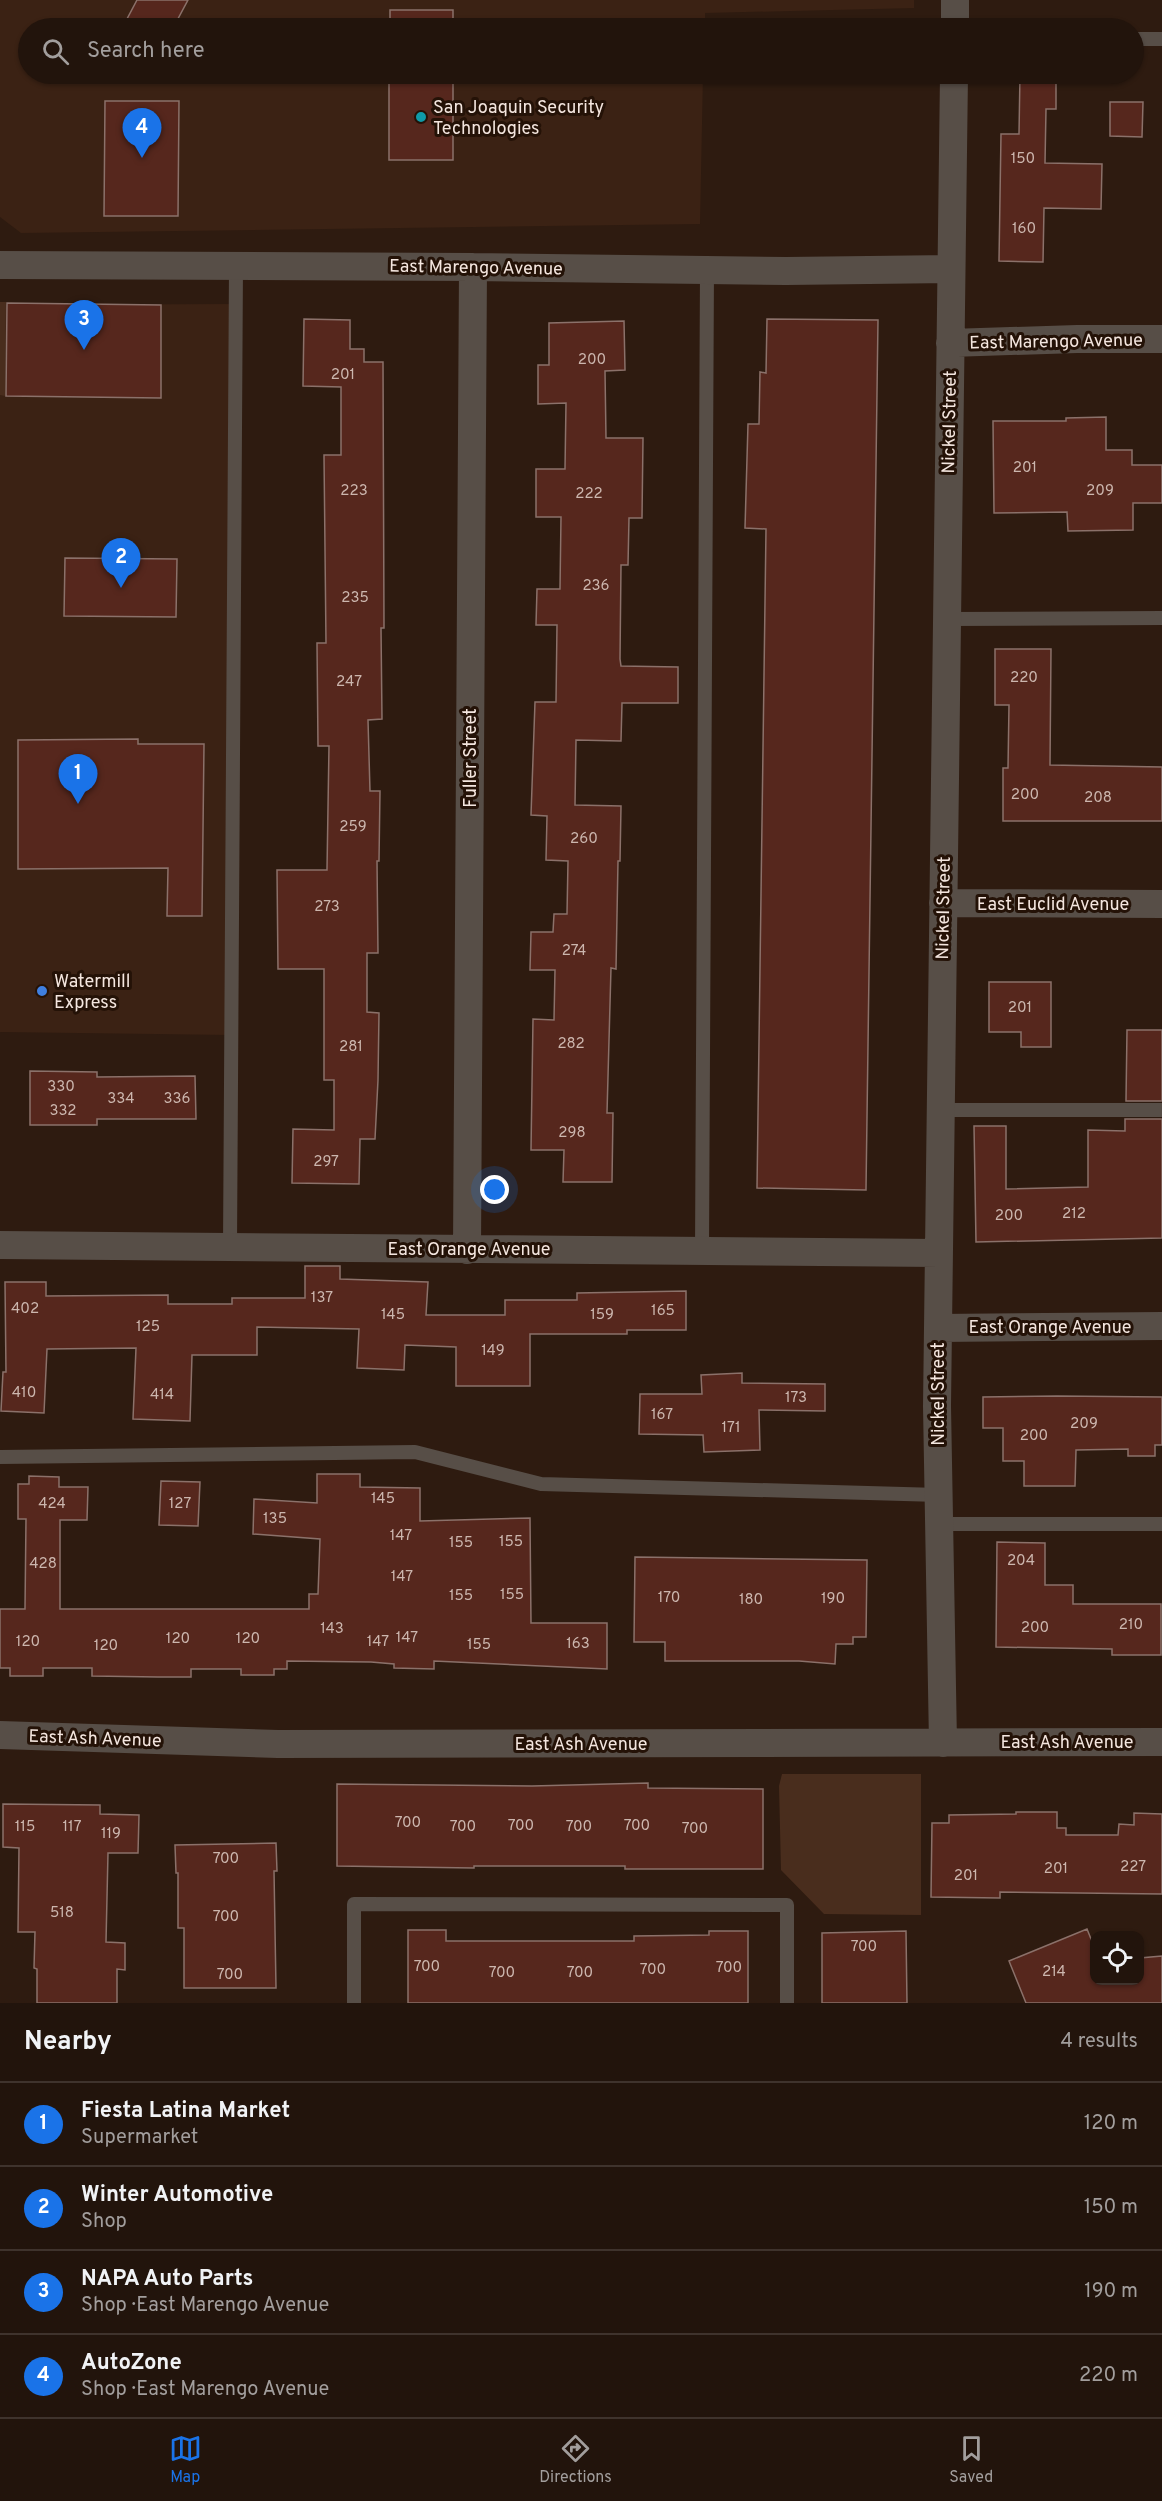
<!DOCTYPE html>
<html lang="en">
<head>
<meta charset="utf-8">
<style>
	:root { --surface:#22140c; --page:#2e211a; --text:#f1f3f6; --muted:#a29e9d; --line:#3f332d; --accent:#1a73e8 }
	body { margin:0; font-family:Overpass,sans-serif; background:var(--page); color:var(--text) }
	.controls { position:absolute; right:18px; bottom:18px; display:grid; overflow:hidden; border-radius:12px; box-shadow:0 2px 4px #0004 }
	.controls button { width:54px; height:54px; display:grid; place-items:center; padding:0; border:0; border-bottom:2px solid var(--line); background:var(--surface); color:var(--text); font:30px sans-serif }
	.you { position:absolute; left:495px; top:1190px; width:21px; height:21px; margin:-15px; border:4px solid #fff; border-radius:50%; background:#1a73e8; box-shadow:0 0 0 9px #1a73e833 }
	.badge { display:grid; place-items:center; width:39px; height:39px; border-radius:50%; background:var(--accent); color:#fff; font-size:20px; font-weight:700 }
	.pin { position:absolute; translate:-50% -50px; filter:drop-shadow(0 2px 3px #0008) }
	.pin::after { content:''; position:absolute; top:32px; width:21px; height:18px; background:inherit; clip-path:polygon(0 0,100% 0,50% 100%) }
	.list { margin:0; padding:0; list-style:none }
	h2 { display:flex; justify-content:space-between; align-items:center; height:78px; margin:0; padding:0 24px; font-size:26px }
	h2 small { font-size:20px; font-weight:400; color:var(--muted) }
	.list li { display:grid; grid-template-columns:39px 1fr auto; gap:18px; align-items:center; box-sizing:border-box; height:84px; padding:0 24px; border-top:2px solid var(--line) }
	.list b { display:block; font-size:22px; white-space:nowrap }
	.list p { margin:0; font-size:20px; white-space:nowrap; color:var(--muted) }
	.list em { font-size:20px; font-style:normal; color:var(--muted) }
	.icon { flex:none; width:33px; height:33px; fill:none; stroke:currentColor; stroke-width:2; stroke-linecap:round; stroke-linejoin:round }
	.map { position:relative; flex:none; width:1162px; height:2003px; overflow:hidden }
	.search { position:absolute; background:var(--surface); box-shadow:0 2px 4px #0004; left:18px; right:18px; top:18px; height:66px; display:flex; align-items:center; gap:15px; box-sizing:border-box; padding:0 21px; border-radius:33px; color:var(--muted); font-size:22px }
	.sheet { height:414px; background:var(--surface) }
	nav { display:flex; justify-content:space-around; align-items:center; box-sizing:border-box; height:84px; border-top:2px solid var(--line); background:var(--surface); font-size:16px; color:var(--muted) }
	nav a { display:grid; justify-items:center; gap:3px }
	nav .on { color:var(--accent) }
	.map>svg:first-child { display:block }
	.built { fill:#3b2214 }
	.green { fill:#492d1d }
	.building { fill:#56271d; stroke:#8b716a; stroke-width:1.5 }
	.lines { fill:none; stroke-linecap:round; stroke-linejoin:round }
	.lane { stroke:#574e47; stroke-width:14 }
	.street { stroke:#574e47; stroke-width:28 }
	.culture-dot { fill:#0f9aa8; stroke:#241207; stroke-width:2 }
	.shop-dot { fill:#3f7fe0; stroke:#241207; stroke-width:2 }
	.labels { text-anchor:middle; stroke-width:6; stroke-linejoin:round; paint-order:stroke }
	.number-label { font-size:15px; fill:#ccb6ae }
	.poi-label { font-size:18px; fill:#f4e6df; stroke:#241207; text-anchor:start }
	.street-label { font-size:18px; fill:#f4e6df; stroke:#241207 }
</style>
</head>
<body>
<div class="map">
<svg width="1162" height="2003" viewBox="0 0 1162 2003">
	<rect width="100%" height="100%" fill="#2e1b10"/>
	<path class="built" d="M 0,0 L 914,0 L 914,8 L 705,13 L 705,28 L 28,28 L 28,74 L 703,74 L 700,224 L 21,233 L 0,217 Z
		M 235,304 L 231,1035 L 0,1032 L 0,305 Z"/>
	<path class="green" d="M 0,302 L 6,302 L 5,396 L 0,395 Z
		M 782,1774 L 921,1774 L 921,1915 L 824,1914 L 781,1870 L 779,1786 Z"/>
	<path class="building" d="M 137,0 L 188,0 L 173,28 L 146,28 L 127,19 Z
		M 390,10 L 453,10 L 453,28 L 390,28 Z
		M 389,74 L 453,74 L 453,160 L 389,160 Z
		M 1020,74 L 1056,74 L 1056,109 L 1046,109 L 1045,163 L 1102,164 L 1101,209 L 1044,208 L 1043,262 L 999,261 L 1001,134 L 1019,134 Z
		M 105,101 L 179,101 L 178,216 L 104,216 Z
		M 1110,102 L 1143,102 L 1142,137 L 1110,136 Z
		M 7,303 L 161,305 L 161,398 L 6,396 Z
		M 304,319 L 350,320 L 350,349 L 364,349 L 364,362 L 383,362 L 384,628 L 381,628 L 382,719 L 368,720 L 370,791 L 380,791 L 379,861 L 377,861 L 378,953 L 367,953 L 367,1012 L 379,1013 L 378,1080 L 375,1139 L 360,1139 L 359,1184 L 292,1183 L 293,1129 L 334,1130 L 334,1080 L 324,1080 L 324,969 L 278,969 L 277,870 L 327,870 L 329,746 L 318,746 L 317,643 L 326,643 L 324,455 L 341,455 L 341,387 L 303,386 Z
		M 767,319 L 878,320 L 866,1190 L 757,1188 L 766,529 L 745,528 L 748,424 L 759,424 L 760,372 L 766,373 Z
		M 624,321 L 625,370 L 605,371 L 606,438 L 643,438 L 642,518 L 629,518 L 628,565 L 621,565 L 620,659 L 621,666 L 678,667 L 678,703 L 622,703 L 621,741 L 576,740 L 575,805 L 621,806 L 620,861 L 618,861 L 616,969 L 611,968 L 607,1113 L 613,1113 L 612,1182 L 563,1182 L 564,1150 L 531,1150 L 533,1019 L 554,1020 L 555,970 L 530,970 L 531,932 L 553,932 L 554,914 L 567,914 L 568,861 L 546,860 L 547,816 L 531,815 L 535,702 L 556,702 L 557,625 L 536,625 L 537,589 L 560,589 L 561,517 L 536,517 L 536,469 L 565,469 L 566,403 L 538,404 L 538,365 L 549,365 L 549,323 Z
		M 1106,417 L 1106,450 L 1132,450 L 1132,465 L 1162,465 L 1162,503 L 1133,503 L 1133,530 L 1068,531 L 1067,512 L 994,513 L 993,421 L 1066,421 L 1066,418 Z
		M 65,558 L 177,559 L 176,617 L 64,616 Z
		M 995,649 L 1051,649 L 1050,765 L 1162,767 L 1162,821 L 1003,821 L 1003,768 L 1008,768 L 1009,705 L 995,705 Z
		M 138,739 L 138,744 L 204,744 L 202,916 L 167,916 L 168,868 L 18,869 L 18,740 Z
		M 989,982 L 1051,982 L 1051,1047 L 1021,1047 L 1021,1032 L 989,1032 Z
		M 1127,1030 L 1162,1030 L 1162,1101 L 1126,1101 Z
		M 30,1071 L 97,1072 L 97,1077 L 195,1076 L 196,1119 L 97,1119 L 97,1125 L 30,1125 Z
		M 1125,1119 L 1162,1119 L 1162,1238 L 976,1242 L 974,1126 L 1006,1126 L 1006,1189 L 1088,1187 L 1088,1130 L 1125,1131 Z
		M 305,1266 L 340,1266 L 340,1279 L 428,1282 L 426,1315 L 505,1315 L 505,1300 L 577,1300 L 577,1293 L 686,1291 L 686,1330 L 627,1330 L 627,1334 L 530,1334 L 530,1386 L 456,1386 L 456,1347 L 405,1345 L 404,1370 L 357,1368 L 359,1329 L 257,1327 L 257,1355 L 192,1355 L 190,1421 L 133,1419 L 136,1348 L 47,1349 L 44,1413 L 1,1411 L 3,1372 L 6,1372 L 5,1282 L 46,1282 L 46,1296 L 168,1295 L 168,1304 L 232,1304 L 232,1298 L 305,1298 Z
		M 742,1373 L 742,1383 L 825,1384 L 825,1411 L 759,1410 L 760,1450 L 704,1452 L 703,1435 L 639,1434 L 640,1394 L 702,1394 L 701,1375 Z
		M 1057,1396 L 1162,1397 L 1162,1445 L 1155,1445 L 1155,1456 L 1128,1456 L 1128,1449 L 1076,1450 L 1075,1486 L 1024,1486 L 1024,1461 L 1003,1461 L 1003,1428 L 983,1428 L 983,1397 Z
		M 317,1474 L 360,1474 L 360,1487 L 420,1488 L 420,1521 L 530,1518 L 531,1623 L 607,1623 L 607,1669 L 434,1661 L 434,1669 L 394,1668 L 394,1664 L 371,1662 L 287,1661 L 287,1669 L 274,1669 L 274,1675 L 241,1675 L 241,1669 L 191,1669 L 191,1677 L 158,1677 L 92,1676 L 92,1668 L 43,1668 L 43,1676 L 10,1676 L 10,1668 L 0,1668 L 0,1609 L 25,1609 L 26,1519 L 18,1519 L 18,1484 L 29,1484 L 29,1476 L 59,1477 L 59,1487 L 88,1487 L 87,1520 L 60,1520 L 60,1609 L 309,1609 L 309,1594 L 318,1594 L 320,1539 L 253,1534 L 254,1499 L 317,1503 Z
		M 161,1481 L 200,1482 L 198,1526 L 159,1525 Z
		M 997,1542 L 1045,1543 L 1045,1585 L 1073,1585 L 1073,1604 L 1161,1604 L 1161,1655 L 1112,1655 L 1112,1649 L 996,1647 Z
		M 635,1557 L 867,1560 L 866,1637 L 853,1637 L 853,1644 L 836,1644 L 835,1664 L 799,1661 L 665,1661 L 665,1642 L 634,1642 Z
		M 648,1783 L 648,1788 L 763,1789 L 763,1869 L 625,1869 L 625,1866 L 474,1866 L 474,1868 L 337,1866 L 337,1784 L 532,1786 Z
		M 3,1804 L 100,1805 L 100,1814 L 139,1815 L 138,1853 L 108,1853 L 106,1942 L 125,1943 L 125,1970 L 117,1969 L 117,2003 L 37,2003 L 37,1969 L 34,1968 L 35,1932 L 18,1932 L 19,1848 L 3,1847 Z
		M 1016,1812 L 1057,1812 L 1057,1828 L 1066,1828 L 1066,1835 L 1118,1835 L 1119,1824 L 1134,1825 L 1134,1813 L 1162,1814 L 1162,1894 L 1000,1892 L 1000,1898 L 931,1897 L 932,1823 L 949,1823 L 949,1815 L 1016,1814 Z
		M 276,1843 L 277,1871 L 274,1871 L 276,1988 L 184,1988 L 184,1928 L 178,1928 L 178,1873 L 176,1873 L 175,1845 Z
		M 1087,1929 L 1095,1949 L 1095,1980 L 1140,1980 L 1140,1958 L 1162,1956 L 1162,2003 L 1026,2003 L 1009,1961 Z
		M 408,1930 L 446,1930 L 446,1941 L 634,1941 L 634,1936 L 709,1935 L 709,1931 L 748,1931 L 748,2003 L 408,2003 Z
		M 906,1931 L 907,2003 L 822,2003 L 822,1933 Z"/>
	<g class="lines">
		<path class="lane" d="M 1134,39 L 1162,39
			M 947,619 L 1162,618
			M 940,1110 L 1162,1110
			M 230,1247 L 236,266
			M 702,1251 L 707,270
			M 0,1457 L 415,1452 L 541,1484 L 939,1495
			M 939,1524 L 1162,1524
			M 354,2003 L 354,1904 L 787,1905 L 787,2003"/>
		<path class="street" d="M 955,28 L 955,0
			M 0,265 L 473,267 L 786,271 L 951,269
			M 950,343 L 1077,339 L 1162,339
			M 943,903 L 1162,904
			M 0,1245 L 939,1253
			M 467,1250 L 473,267
			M 938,1328 L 1162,1326
			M 0,1735 L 278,1744 L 1162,1742
			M 943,1743 L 937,1406 L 954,74"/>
	</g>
	<circle class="culture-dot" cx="421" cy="117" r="6"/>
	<circle class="shop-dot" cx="42" cy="991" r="6"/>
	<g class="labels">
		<g class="number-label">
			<text x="1023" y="163">150</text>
			<text x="1024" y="233">160</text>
			<text x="592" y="364">200</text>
			<text x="343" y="379">201</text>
			<text x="1025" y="472">201</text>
			<text x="354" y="495">223</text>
			<text x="1100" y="495">209</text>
			<text x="589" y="498">222</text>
			<text x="596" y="590">236</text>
			<text x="355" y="602">235</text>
			<text x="1024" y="682">220</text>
			<text x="349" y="686">247</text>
			<text x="1025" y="799">200</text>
			<text x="1098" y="802">208</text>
			<text x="353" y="831">259</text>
			<text x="584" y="843">260</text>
			<text x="327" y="911">273</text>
			<text x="574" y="955">274</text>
			<text x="1020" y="1012">201</text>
			<text x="571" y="1048">282</text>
			<text x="351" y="1051">281</text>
			<text x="61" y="1091">330</text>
			<text x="121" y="1103">334</text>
			<text x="177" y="1103">336</text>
			<text x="63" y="1115">332</text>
			<text x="572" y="1137">298</text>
			<text x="326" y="1166">297</text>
			<text x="1074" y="1218">212</text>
			<text x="1009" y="1220">200</text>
			<text x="322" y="1302">137</text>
			<text x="25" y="1313">402</text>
			<text x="663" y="1315">165</text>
			<text x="393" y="1319">145</text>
			<text x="602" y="1319">159</text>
			<text x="148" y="1331">125</text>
			<text x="493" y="1355">149</text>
			<text x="24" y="1397">410</text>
			<text x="162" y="1399">414</text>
			<text x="796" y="1402">173</text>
			<text x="662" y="1419">167</text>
			<text x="1084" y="1428">209</text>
			<text x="731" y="1432">171</text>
			<text x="1034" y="1440">200</text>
			<text x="383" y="1503">145</text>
			<text x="52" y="1508">424</text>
			<text x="180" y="1508">127</text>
			<text x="275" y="1523">135</text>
			<text x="401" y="1540">147</text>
			<text x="511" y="1546">155</text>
			<text x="461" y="1547">155</text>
			<text x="1021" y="1565">204</text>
			<text x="43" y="1568">428</text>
			<text x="402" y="1581">147</text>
			<text x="512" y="1599">155</text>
			<text x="461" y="1600">155</text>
			<text x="669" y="1602">170</text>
			<text x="833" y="1603">190</text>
			<text x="751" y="1604">180</text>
			<text x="1131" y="1629">210</text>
			<text x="1035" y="1632">200</text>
			<text x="332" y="1633">143</text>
			<text x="407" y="1642">147</text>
			<text x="178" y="1643">120</text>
			<text x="248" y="1643">120</text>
			<text x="28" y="1646">120</text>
			<text x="378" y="1646">147</text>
			<text x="578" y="1648">163</text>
			<text x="479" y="1649">155</text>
			<text x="106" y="1650">120</text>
			<text x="408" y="1827">700</text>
			<text x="521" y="1830">700</text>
			<text x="637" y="1830">700</text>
			<text x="25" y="1831">115</text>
			<text x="72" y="1831">117</text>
			<text x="463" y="1831">700</text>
			<text x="579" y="1831">700</text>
			<text x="695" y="1833">700</text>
			<text x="111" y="1838">119</text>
			<text x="226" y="1863">700</text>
			<text x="1133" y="1871">227</text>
			<text x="1056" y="1873">201</text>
			<text x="966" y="1880">201</text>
			<text x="62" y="1917">518</text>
			<text x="226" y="1921">700</text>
			<text x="864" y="1951">700</text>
			<text x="427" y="1971">700</text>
			<text x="729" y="1972">700</text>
			<text x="653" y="1974">700</text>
			<text x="1054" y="1976">214</text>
			<text x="502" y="1977">700</text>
			<text x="580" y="1977">700</text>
			<text x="230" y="1979">700</text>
		</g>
		<g class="poi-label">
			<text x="433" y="113">San Joaquin Security<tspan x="433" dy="21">Technologies</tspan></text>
			<text x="54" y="987">Watermill<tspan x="54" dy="21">Express</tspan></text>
		</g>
		<g class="street-label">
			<text transform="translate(476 267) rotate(1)" y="6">East Marengo Avenue</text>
			<text transform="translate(1056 341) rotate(-1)" y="6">East Marengo Avenue</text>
			<text transform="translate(949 422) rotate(-89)" y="6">Nickel Street</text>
			<text transform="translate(470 758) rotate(-90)" y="6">Fuller Street</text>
			<text x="1053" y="910">East Euclid Avenue</text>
			<text transform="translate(943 908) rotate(-89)" y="6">Nickel Street</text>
			<text x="469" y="1255">East Orange Avenue</text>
			<text x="1050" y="1333">East Orange Avenue</text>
			<text transform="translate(938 1394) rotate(-90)" y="6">Nickel Street</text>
			<text transform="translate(95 1738) rotate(2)" y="6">East Ash Avenue</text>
			<text x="1067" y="1748">East Ash Avenue</text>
			<text x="581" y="1750">East Ash Avenue</text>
		</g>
	</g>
</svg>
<div class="controls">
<button><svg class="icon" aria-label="locate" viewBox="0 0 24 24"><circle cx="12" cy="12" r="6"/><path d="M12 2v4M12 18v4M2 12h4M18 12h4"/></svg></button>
</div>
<div class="you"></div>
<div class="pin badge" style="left:78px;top:804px">1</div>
<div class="pin badge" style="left:121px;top:588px">2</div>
<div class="pin badge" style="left:84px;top:350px">3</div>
<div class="pin badge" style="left:142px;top:158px">4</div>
<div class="search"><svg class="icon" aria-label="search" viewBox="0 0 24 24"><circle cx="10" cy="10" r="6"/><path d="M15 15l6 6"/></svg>Search here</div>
</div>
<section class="sheet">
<h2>Nearby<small>4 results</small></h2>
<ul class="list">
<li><span class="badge">1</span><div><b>Fiesta Latina Market</b><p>Supermarket</p></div><em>120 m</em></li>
<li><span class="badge">2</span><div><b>Winter Automotive</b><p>Shop</p></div><em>150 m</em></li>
<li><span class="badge">3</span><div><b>NAPA Auto Parts</b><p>Shop · East Marengo Avenue</p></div><em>190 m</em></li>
<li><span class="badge">4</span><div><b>AutoZone</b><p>Shop · East Marengo Avenue</p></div><em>220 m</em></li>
</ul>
</section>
<nav>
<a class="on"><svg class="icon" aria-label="map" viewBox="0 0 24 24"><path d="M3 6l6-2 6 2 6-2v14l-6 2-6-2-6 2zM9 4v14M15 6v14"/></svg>Map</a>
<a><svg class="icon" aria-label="directions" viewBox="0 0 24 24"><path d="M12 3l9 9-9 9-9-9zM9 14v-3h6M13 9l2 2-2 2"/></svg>Directions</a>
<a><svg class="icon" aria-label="saved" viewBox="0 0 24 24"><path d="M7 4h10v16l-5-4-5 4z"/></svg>Saved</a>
</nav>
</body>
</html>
